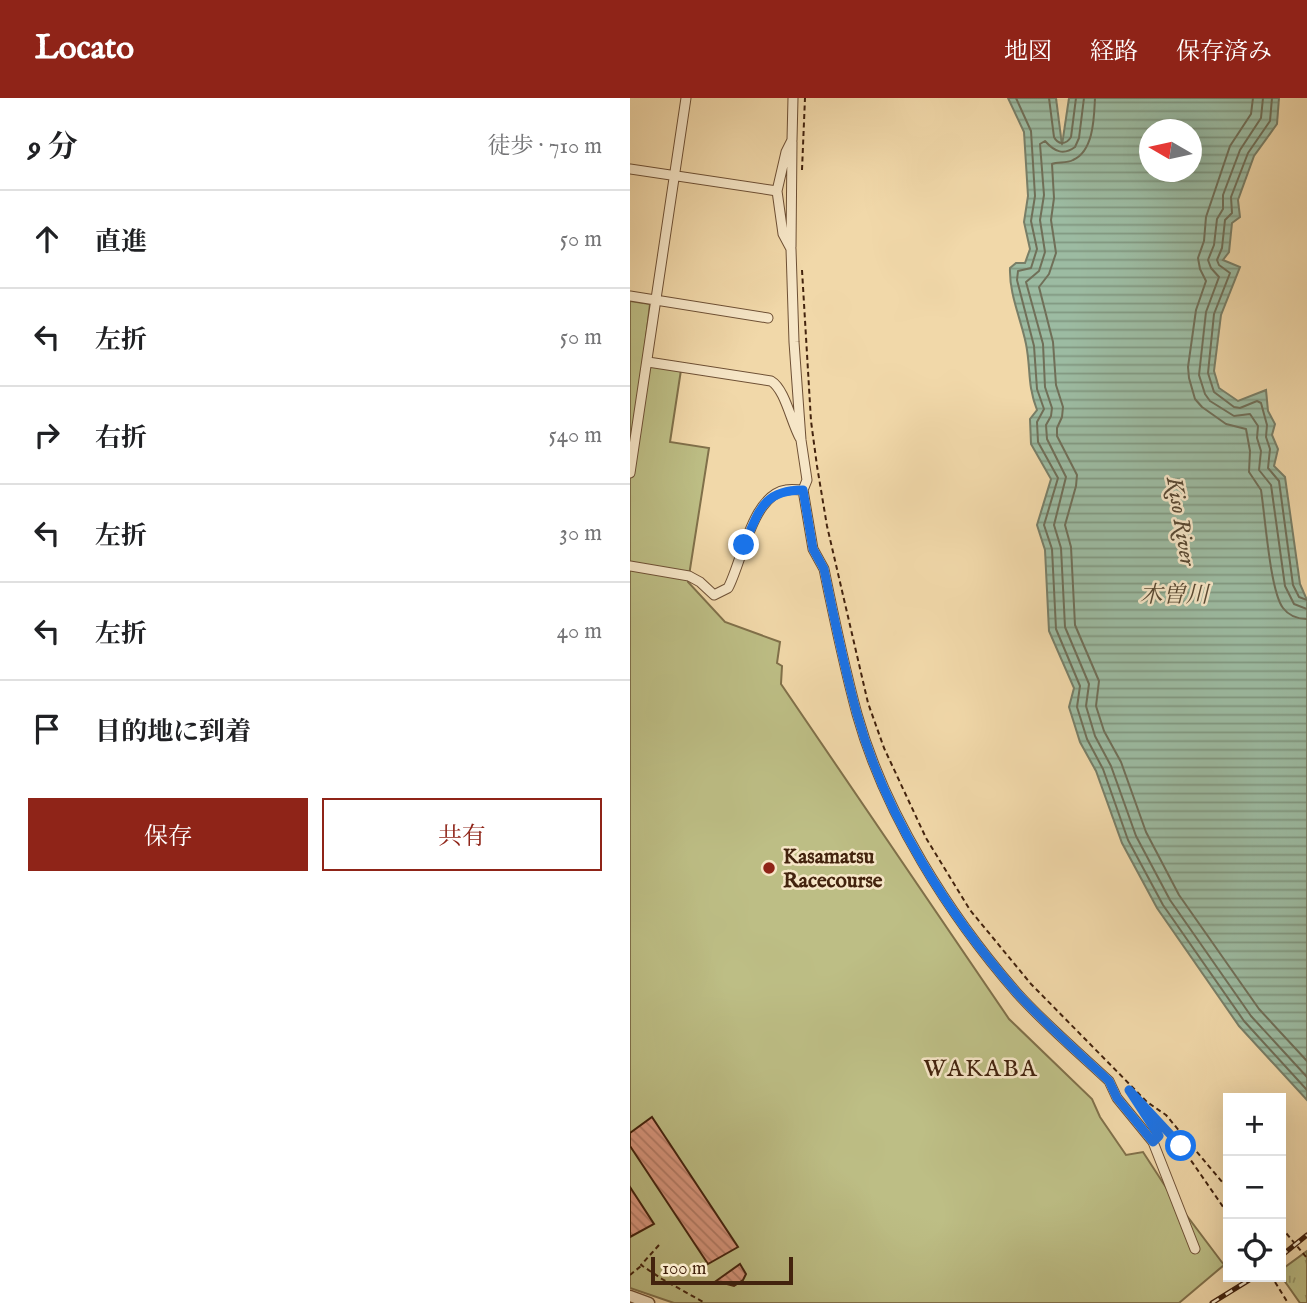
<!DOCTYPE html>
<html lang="ja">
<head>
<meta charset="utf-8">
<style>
	:root { --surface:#fff; --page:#f2f2f2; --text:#202124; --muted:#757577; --line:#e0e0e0; --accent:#8f2418 }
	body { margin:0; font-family:"IM FELL English","Noto Serif JP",serif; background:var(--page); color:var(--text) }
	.controls { position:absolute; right:21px; bottom:21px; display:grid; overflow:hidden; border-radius:0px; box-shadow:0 7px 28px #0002 }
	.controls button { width:63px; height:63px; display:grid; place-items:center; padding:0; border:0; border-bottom:2px solid var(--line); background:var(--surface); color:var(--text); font:35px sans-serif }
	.compass { position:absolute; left:509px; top:21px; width:63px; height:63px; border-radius:50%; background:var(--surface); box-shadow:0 7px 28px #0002; rotate:279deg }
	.scale { position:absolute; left:21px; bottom:18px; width:142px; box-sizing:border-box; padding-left:7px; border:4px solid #43230e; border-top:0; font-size:19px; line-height:24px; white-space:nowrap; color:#43230e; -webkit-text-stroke:5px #f6e6c7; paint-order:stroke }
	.stop { position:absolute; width:21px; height:21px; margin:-16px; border:5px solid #1a73e8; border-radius:50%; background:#fff }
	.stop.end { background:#1a73e8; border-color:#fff; box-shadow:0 2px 7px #0008 }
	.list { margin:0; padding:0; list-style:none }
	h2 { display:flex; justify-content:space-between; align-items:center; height:91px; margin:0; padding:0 28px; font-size:30px }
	h2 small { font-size:23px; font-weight:400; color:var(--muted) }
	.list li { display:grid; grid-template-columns:46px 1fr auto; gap:21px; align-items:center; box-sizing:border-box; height:98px; padding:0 28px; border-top:2px solid var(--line) }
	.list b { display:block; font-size:26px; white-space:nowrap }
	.list em { font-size:23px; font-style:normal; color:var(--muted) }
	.actions { display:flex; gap:14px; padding:21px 28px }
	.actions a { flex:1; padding:16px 0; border:2px solid var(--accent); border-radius:0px; text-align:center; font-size:24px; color:var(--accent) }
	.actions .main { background:var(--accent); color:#fff }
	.icon { flex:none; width:38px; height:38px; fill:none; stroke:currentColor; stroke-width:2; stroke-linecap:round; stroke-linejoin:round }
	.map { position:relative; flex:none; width:677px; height:1205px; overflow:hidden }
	header { display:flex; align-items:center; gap:42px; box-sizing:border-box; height:98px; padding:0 35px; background:var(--accent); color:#fff }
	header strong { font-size:33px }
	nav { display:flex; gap:38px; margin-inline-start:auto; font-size:24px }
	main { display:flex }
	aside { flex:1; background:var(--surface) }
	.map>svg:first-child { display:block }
	.grass { fill:url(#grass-tufts); stroke:#80704a; stroke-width:2 }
	.pitch { fill:#bdbe85; stroke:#80704a; stroke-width:2 }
	.water { fill:url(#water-rules); stroke:#787e67; stroke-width:2; fill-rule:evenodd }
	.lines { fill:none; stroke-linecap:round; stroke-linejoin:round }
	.shore { stroke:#706f58; stroke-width:2 }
	.building { fill:url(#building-back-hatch); stroke:#43230e; stroke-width:2 }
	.minor-casing { stroke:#6e5035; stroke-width:11 }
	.tertiary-casing { stroke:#6e5035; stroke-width:13 }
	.path { stroke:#43230e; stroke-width:2; stroke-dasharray:5 3.5; stroke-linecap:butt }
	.minor { stroke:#f6e6c7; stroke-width:9 }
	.tertiary { stroke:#f6e6c7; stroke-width:10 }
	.rail-casing { stroke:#43230e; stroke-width:5 }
	.rail { stroke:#f6e6c7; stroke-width:2.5; stroke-dasharray:8; stroke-linecap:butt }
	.route { stroke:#1a73e8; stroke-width:9 }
	.poi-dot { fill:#8f2418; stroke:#f6e6c7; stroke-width:2.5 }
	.labels { text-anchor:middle; stroke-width:5; stroke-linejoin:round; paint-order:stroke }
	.poi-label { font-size:21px; font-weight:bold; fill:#43230e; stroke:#f6e6c7; text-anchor:start }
	.water-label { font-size:23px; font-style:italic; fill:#594933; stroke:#f6e6c7 }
	.quarter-label { font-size:24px; letter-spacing:2px; fill:#43230e; stroke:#f6e6c7 }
</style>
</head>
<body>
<header>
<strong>Locato</strong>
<nav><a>地図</a><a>経路</a><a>保存済み</a></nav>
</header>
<main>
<aside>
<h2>9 分<small>徒歩 · 710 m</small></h2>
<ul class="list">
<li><svg class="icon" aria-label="ahead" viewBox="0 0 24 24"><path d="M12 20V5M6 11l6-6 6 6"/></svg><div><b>直進</b></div><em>50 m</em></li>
<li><svg class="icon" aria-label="left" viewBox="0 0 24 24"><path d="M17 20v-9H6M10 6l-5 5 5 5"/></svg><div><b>左折</b></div><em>50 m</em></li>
<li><svg class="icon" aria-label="right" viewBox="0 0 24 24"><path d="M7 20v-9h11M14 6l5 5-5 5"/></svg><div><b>右折</b></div><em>540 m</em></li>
<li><svg class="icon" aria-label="left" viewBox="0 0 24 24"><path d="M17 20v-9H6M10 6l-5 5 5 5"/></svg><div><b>左折</b></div><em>30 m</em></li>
<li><svg class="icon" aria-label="left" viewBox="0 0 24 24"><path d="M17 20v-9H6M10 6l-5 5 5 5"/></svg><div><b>左折</b></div><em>40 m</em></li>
<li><svg class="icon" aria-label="arrive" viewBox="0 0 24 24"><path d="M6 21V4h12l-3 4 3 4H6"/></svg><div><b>目的地に到着</b></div></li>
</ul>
<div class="actions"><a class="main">保存</a><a>共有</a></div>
</aside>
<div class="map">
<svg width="677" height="1205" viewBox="0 0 677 1205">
	<defs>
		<pattern id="grass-tufts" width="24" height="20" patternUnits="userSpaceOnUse" patternTransform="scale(1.75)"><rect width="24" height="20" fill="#bdbe85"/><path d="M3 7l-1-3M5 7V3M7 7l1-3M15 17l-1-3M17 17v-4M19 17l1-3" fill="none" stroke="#9b9a6b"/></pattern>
		<pattern id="water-rules" width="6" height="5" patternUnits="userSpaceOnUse" patternTransform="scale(1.75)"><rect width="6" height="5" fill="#9cbba2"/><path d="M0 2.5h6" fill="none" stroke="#819882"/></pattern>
		<pattern id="building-back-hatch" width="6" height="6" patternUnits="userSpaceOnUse" patternTransform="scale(1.75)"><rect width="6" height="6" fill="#d9977f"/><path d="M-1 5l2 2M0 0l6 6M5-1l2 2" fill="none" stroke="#b27b66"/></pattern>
	</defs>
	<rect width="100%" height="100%" fill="#f1d8a9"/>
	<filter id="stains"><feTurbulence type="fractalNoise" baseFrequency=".00286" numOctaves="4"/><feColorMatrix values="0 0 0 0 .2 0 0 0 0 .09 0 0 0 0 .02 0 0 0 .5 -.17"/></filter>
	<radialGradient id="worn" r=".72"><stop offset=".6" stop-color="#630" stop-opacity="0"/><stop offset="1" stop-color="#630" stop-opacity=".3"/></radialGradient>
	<path class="grass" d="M 677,1153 L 677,1205 L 670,1205 L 651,1178 L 651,1172 Z"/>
	<path class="pitch" d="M 0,203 L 20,206 L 13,266 L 51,272 L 40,344 L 79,350 L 58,484 L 95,524 L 150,544 L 147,565 L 152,568 L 151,586 L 379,921 L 462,1001 L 470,1019 L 496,1057 L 513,1054 L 539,1094 L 594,1167 L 549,1205 L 44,1205 L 0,1190 Z"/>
	<path class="water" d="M 378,0 L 426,0 L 432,47 L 439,0 L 649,0 L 647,26 L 624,58 L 608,102 L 610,119 L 602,125 L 599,154 L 593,162 L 610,169 L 591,217 L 584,273 L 589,290 L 608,303 L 636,292 L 638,313 L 645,326 L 642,337 L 648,351 L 644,368 L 655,379 L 670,486 L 677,502 L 677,1002 L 609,928 L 527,810 L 492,745 L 466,673 L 450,644 L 439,609 L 444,590 L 419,533 L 415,452 L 407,427 L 421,381 L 401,346 L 400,321 L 407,312 C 397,286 401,271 396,246 C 391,221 379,196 380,170 L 386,165 L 395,165 L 400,151 L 394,124 L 398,98 L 394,34 ZM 520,32 L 562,32 L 562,74 L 520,74 Z"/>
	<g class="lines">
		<path class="shore" d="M 386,0 L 401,33 L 405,98 L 401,123 L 407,151 L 401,170 L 388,173 L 387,182 L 404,248 L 407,291 L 414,311 L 407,324 L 408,344 L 428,380 L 414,427 L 422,451 L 426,531 L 450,588 L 447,609 L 457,641 L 473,671 L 498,742 L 533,807 L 614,923 L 677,992
			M 419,0 L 424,39 C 428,47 436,47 441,39 L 446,0
			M 454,0 L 449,40 L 445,49 C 433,58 424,53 415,43 L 410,46 L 414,97 L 410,122 L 415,154 L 409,173 L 396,184 L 413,246 L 415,289 L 422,310 L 421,318 L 416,327 L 417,341 L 436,379 L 424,427 L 431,450 L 435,529 L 459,586 L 456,608 L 465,638 L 481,668 L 506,738 L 540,802 L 621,918 L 677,979
			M 465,0 C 464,19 464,53 443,62 C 436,66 428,63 422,66 L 424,100 L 421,122 L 426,155 L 419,176 L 409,189 L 423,244 L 426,287 L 433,309 L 432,319 L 427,330 L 427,338 L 447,377 L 446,388 L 435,427 L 441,449 L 445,527 L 469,583 L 466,608 L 474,633 L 491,664 L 516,734 L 549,797 L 629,911 L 677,963
			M 623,0 L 621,16 L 600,48 L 576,119 L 574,143 L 568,160 L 570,171 L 576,183 L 566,212 L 558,269 L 559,280 L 565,301 L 572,309 L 596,326 L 616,331 L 620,353 L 619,374 L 631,392 C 635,417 640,493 653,510 C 659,518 667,521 677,521
			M 633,0 L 631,20 L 610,52 L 593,97 L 593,111 L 587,121 L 584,147 L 578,162 L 581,170 L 589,179 L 576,214 L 569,277 L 575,296 L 580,303 L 604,318 L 620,316 L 628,328 L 627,340 L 631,353 L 629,372 L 641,387 L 655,488 L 664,506 L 677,511
			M 642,0 L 640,23 L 618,55 L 601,99 L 602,115 L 595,122 L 592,150 L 587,162 L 589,167 L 600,175 L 584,216 L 578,275 L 584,294 L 604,309 L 610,310 L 627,303 L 631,305 L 637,327 L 636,339 L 640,351 L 638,370 L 649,383 L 663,487 L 669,499 L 677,502"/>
	</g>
	<path class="building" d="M 22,1019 L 108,1149 L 78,1166 L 0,1048 L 0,1035 Z
		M 0,1089 L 24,1126 L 0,1139 Z
		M 110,1166 L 116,1176 L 113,1182 L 104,1188 L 86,1183 Z"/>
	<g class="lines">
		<defs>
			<path id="minor" d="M 163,0 L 162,42 L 156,54 L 147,93 L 153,136 L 161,151 L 164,244 L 171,342 L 177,382 L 173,392 L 183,451 L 194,471 C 204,520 214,568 227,616 C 255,716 319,817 387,895 C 415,926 448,954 479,983 L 487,1000 L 523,1044 L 565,1151
				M 0,71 L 147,93
				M 161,149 L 162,44
				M 0,198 L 138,220
				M 18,264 L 141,283 C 155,291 161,324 170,340
				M 0,375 L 56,0
				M 0,468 L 59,478 L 70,484 L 84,497 L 98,490 C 112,464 122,397 156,392 C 161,391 168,392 173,392"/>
			<path id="tertiary" d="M 0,1198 L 19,1205"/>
		</defs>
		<use href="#minor" class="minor-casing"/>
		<use href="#tertiary" class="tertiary-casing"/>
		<path class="path" d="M 172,72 L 175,0
			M 172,172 L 181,323 L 187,368 L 197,428 L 238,605 L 254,650 L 296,740 L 340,812 L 401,886 L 517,1004 L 536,1017 L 598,1091
			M 522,1027 L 499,992 L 551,1048 L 598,1116
			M 651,1129 L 677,1160
			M 29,1147 L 11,1167 L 32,1181 L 75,1205
			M 0,1177 L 11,1168
			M 645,1184 L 658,1205"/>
		<use href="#minor" class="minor"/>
		<use href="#tertiary" class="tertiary"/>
		<defs>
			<path id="rail" d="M 651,1158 L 677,1137
				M 582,1205 L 624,1179"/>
		</defs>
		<use href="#rail" class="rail-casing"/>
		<use href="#rail" class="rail"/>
	</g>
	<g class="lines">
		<path class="route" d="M 114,447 C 129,414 132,392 173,392 L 183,451 L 194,471 C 204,520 214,569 227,616 C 255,717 319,817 387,895 C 415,926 448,954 479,983 L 487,1000 L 523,1044 L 529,1038 L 499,992 L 551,1048"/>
	</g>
	<circle class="poi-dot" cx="139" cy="770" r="7"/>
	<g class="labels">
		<g class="poi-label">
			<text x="153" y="765">Kasamatsu<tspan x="153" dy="24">Racecourse</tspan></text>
		</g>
		<g class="water-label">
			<text transform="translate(552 423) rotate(81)" y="8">Kiso River</text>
			<text x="544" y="504">木曽川</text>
		</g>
		<g class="quarter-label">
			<text x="351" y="978">WAKABA</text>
		</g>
	</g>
	<rect width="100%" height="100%" filter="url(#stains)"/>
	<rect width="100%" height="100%" fill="url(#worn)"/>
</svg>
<div class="controls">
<button>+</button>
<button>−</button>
<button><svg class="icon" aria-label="locate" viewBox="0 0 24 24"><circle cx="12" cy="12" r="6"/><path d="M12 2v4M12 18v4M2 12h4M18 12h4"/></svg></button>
</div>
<svg class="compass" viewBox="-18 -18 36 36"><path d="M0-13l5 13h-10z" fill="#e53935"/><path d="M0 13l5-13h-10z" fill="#757577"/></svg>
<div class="scale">100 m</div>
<div class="stop" style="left:551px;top:1048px"></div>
<div class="stop end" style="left:114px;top:447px"></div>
</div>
</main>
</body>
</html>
